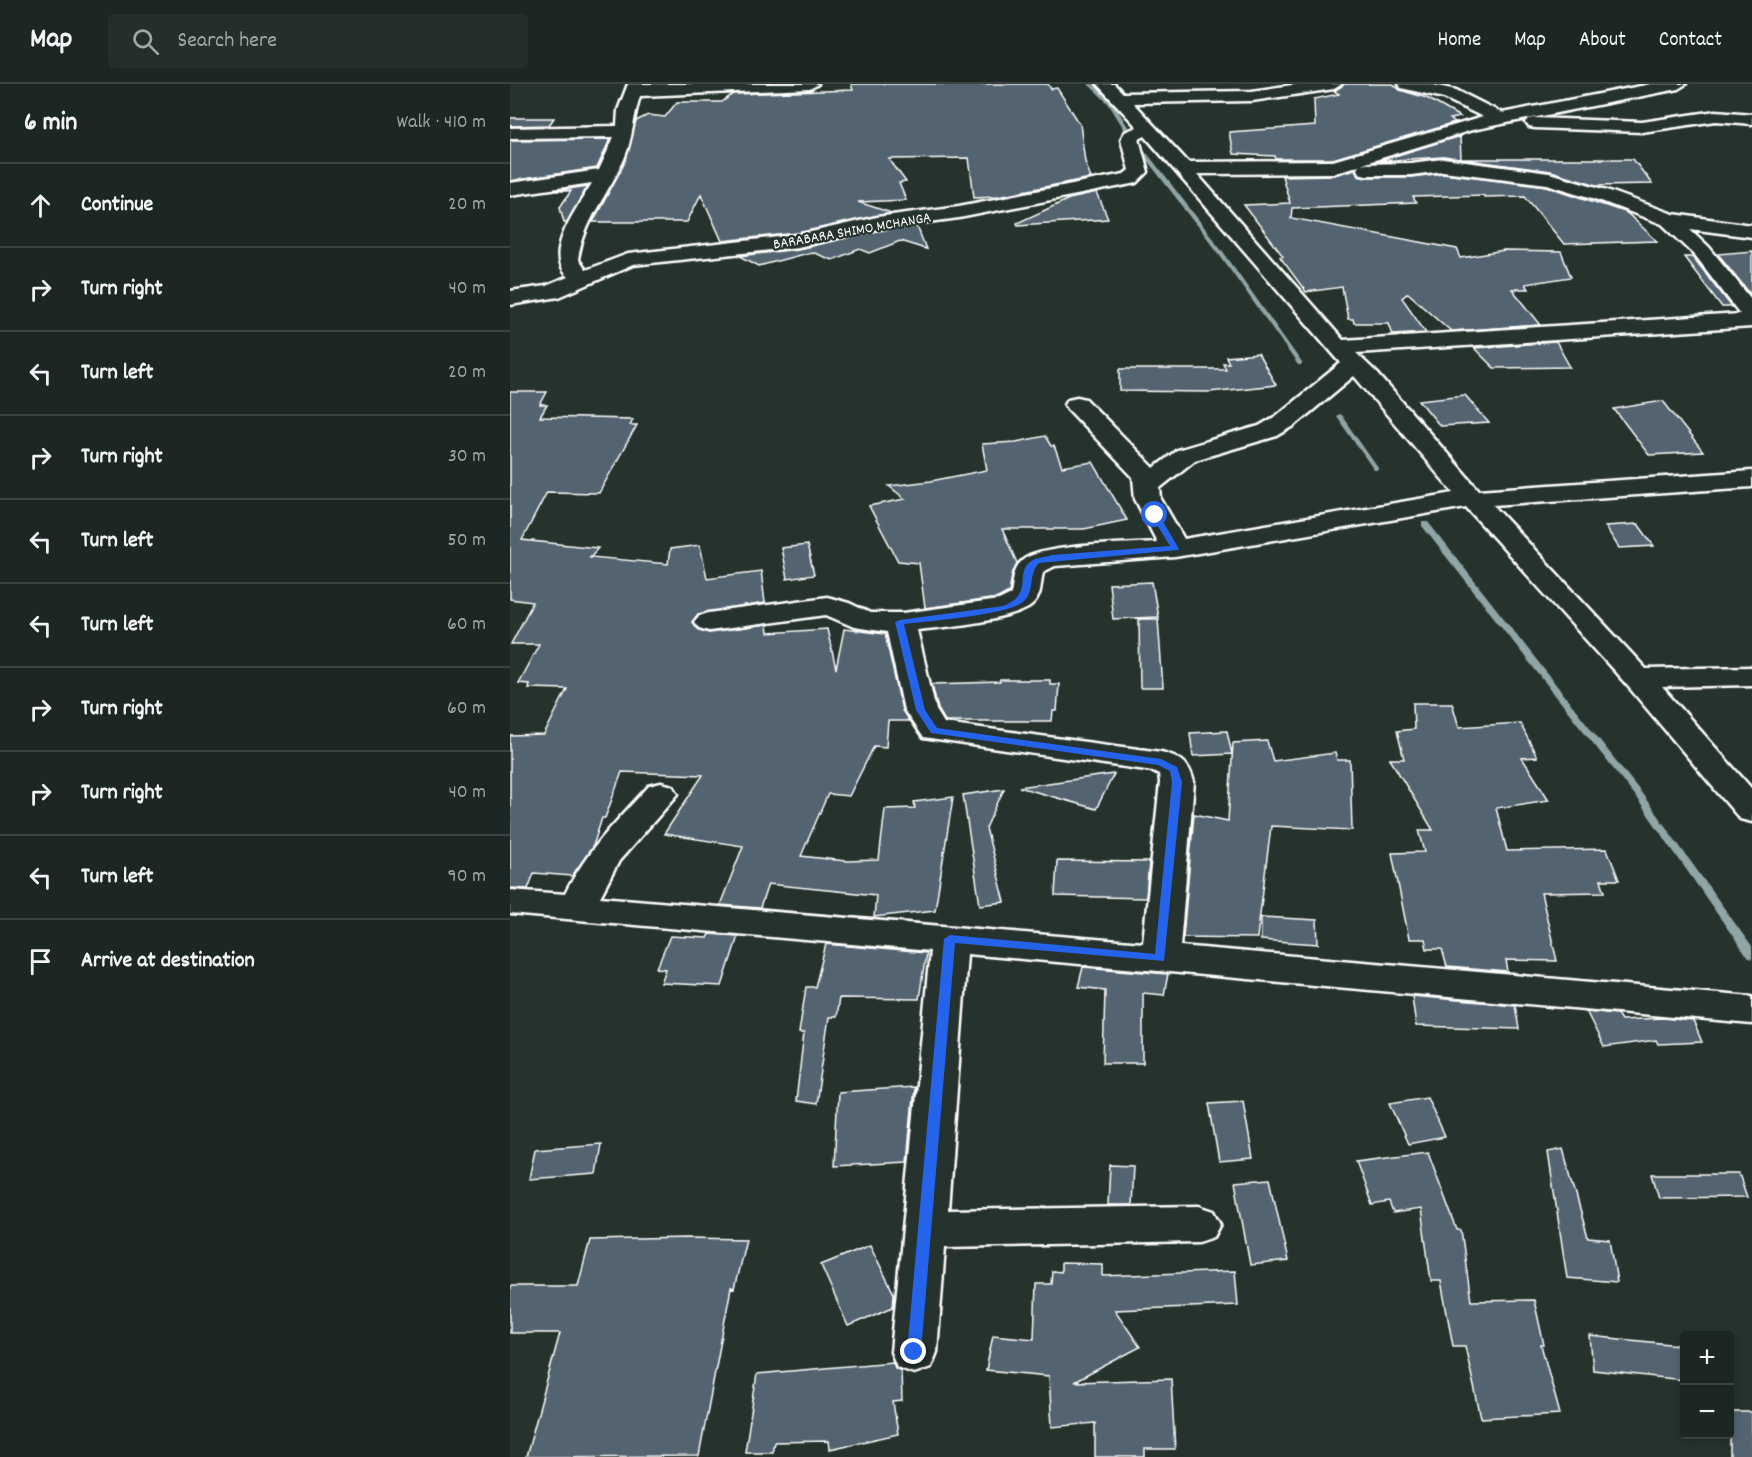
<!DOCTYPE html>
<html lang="en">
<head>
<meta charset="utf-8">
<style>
	:root { --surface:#1c2622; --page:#252e2a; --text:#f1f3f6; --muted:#a0a5a5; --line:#3a4340 }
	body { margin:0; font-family:Dekko,sans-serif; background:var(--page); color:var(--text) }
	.controls { position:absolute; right:18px; bottom:18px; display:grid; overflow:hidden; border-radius:6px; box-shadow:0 3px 9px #0003 }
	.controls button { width:54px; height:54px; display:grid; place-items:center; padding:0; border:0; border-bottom:2px solid var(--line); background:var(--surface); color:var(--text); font:30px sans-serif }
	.stop { position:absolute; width:18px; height:18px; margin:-14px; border:4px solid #2563eb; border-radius:50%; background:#fff }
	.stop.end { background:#2563eb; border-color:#fff; box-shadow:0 2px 6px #0008 }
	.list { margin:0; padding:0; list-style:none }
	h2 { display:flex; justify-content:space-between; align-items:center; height:78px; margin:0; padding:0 24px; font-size:26px }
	h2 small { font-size:20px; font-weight:400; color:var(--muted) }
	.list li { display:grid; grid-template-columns:39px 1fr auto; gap:18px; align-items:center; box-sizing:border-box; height:84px; padding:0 24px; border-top:2px solid var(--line) }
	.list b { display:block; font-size:22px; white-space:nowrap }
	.list em { font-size:20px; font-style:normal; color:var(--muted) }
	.icon { flex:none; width:33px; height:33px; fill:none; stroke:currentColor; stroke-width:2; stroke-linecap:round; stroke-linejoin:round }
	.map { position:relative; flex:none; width:1242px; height:1373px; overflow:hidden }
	header { display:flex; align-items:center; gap:36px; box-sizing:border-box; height:84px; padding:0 30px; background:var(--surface); border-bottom:2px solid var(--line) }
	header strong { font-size:28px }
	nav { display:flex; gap:33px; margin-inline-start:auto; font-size:21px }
	.search { width:420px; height:54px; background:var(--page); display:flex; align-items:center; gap:15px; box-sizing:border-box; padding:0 21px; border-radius:6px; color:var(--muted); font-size:22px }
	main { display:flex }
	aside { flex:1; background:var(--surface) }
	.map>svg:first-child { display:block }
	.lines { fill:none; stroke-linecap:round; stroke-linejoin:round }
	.stream { fill:#8fa5a6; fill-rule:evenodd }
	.building { fill:#536470; stroke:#fff; stroke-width:1.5 }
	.minor-casing { stroke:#fff; stroke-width:5 }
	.minor { fill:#26332d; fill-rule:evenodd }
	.route { fill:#2563eb }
	.labels { text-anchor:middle; stroke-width:4.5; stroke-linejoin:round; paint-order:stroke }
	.far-street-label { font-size:15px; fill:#fff; stroke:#26332d }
</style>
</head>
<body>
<header>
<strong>Map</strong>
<div class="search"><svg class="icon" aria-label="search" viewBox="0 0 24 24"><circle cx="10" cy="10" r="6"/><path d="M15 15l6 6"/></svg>Search here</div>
<nav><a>Home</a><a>Map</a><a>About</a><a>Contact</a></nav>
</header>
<main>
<aside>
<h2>6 min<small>Walk · 410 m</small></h2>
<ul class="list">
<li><svg class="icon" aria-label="ahead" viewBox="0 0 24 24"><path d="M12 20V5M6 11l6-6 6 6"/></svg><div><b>Continue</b></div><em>20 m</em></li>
<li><svg class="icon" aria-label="right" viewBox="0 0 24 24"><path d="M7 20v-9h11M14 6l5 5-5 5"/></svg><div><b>Turn right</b></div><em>40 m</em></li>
<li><svg class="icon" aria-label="left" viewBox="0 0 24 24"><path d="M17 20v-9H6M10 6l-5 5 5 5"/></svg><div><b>Turn left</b></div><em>20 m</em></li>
<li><svg class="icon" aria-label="right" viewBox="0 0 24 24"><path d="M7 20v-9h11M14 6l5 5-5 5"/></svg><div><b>Turn right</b></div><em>30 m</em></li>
<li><svg class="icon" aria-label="left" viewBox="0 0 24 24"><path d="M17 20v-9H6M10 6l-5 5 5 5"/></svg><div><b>Turn left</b></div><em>50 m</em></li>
<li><svg class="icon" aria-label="left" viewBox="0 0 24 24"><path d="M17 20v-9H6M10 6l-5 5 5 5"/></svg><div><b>Turn left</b></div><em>60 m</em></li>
<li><svg class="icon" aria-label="right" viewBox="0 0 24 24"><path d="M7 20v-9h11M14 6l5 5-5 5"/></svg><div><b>Turn right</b></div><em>60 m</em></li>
<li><svg class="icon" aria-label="right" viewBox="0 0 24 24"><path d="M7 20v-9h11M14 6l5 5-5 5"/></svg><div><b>Turn right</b></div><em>40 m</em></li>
<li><svg class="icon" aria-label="left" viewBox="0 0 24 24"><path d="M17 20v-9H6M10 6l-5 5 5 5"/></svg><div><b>Turn left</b></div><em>90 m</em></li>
<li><svg class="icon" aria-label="arrive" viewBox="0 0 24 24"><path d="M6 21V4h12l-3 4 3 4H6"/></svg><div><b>Arrive at destination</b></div></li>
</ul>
</aside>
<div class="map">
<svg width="1242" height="1373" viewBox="0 0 1242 1373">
	<rect width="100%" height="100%" fill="#26332d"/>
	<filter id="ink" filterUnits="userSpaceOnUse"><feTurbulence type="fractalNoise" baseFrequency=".0167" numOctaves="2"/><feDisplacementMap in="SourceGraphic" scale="12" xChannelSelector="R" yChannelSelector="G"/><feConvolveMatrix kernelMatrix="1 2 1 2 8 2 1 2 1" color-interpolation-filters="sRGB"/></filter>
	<g filter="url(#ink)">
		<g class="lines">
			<path class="stream" d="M 578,0 L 583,0 L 602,17 L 623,51 L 712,166 L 792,279 L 792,281 L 788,281 L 708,168 L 619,53 L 598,19 Z
				M 829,330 L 831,331 L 868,384 L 868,386 L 864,386 L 826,332 Z
				M 912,438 L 918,438 L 1133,711 L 1242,863 L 1242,875 L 1238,874 L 1127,715 L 912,442 Z"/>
		</g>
		<path class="building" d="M 341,0 L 538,0 L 541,5 L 547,4 L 570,40 L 575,77 L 581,94 L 488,112 L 464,113 L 459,74 L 379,75 L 396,98 L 389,99 L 396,116 L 348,118 L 382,129 L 288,149 L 212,157 L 191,110 L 177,138 L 83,138 L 116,76 L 126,37 L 138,31 L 155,33 L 167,18 L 212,18 L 223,10 L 343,6 Z
			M 834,0 L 883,0 L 890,6 L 917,14 L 950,33 L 940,35 L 945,39 L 823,75 L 766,75 L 765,72 L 723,70 L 719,48 L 805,42 L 804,15 L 829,10 L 824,7 Z
			M 0,34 L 44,34 L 39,41 L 0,42 Z
			M 950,52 L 951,75 L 933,73 L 868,77 Z
			M 100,55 L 87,84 L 0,97 L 0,56 Z
			M 951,75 L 1123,75 L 1142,100 L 1087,101 L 1040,87 Z
			M 845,85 L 848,91 L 856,93 L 901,93 L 933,89 L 1037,102 L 1117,129 L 1147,157 L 1054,160 L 1015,112 L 974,113 L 974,111 L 903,113 L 906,119 L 782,124 L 781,134 L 947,165 L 951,174 L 994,167 L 1051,168 L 1061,193 L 1015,200 L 1018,205 L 1002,205 L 1031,241 L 941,247 L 898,209 L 892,214 L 916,248 L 883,250 L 879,239 L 844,239 L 843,235 L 838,235 L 832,203 L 796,208 L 770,173 L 773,172 L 734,121 L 780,119 L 772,92 L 824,91 Z
			M 78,102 L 57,138 L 54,138 L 50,123 L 61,107 L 45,107 Z
			M 587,109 L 598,135 L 508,141 L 507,139 L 559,115 Z
			M 407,142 L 416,165 L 390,157 L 360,169 L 350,165 L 322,176 L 301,168 L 249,182 L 230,172 L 288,165 L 367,147 Z
			M 1242,167 L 1242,212 L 1208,170 Z
			M 1174,173 L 1183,173 L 1222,223 L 1212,223 Z
			M 1046,258 L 1060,283 L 984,284 L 964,264 Z
			M 748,270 L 766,301 L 699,308 L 610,307 L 610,285 L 716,285 L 713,279 L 719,279 L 716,273 Z
			M 0,308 L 37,308 L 30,321 L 37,321 L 30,333 L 123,335 L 120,341 L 127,341 L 89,409 L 37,408 L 12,456 L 88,464 L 80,473 L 158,480 L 160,465 L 190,461 L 197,494 L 251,487 L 255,519 L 188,530 L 182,538 L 187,545 L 199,549 L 257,541 L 258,549 L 317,545 L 326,585 L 334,545 L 375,550 L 392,626 L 399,637 L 378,637 L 376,663 L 364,662 L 339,712 L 318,710 L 291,772 L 336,777 L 369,776 L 375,725 L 405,724 L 404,718 L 443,713 L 425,826 L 364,833 L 366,811 L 258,800 L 250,824 L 210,821 L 233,762 L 154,750 L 193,691 L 112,688 L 95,734 L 92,734 L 83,762 L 62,792 L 24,789 L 18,805 L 0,804 L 0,652 L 34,651 L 57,605 L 18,604 L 19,600 L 8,599 L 29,560 L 1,560 L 23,518 L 0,515 Z
			M 955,311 L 979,339 L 930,342 L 909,316 Z
			M 1153,317 L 1193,368 L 1139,371 L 1104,325 Z
			M 535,352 L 541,362 L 544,362 L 552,383 L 583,378 L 617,436 L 574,445 L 492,445 L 507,479 L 502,491 L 499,508 L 488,514 L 415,524 L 409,479 L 388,477 L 359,422 L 395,415 L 379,402 L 421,397 L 477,386 L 472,360 L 506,358 Z
			M 1128,440 L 1144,462 L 1109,464 L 1095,442 Z
			M 297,461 L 304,491 L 277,495 L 271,464 Z
			M 642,498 L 648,533 L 603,535 L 599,500 Z
			M 629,535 L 648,535 L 653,604 L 630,604 Z
			M 490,596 L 540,596 L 540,600 L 549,600 L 547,627 L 543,627 L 542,637 L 435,637 L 428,625 L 422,600 L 490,598 Z
			M 903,619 L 942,619 L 949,643 L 1010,639 L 1027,673 L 1012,674 L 1039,716 L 986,724 L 997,767 L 1097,765 L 1109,796 L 1091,796 L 1095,808 L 1031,809 L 1047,877 L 996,876 L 998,888 L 937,883 L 932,865 L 917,865 L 915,855 L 899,855 L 882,769 L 915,768 L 909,746 L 923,746 L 880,675 L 894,675 L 887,647 L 904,645 Z
			M 717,647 L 722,670 L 683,672 L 680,649 Z
			M 757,657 L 763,677 L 825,669 L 827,676 L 840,676 L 842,746 L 761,742 L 747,854 L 673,853 L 684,730 L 718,737 L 723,659 Z
			M 604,690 L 586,725 L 509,703 Z
			M 494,705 L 476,744 L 495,818 L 470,821 L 453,711 Z
			M 547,777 L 639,778 L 636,814 L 545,812 Z
			M 751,833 L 807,836 L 808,860 L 751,856 Z
			M 199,850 L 228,852 L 212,902 L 151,899 L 156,885 L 147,884 L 160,852 L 197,854 Z
			M 316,860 L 416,869 L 409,915 L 329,914 L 326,933 L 319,933 L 306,1020 L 286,1017 L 294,949 L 289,949 L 296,903 L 305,903 Z
			M 573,883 L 658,890 L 654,911 L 633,909 L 633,979 L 593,979 L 595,906 L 568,903 Z
			M 902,912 L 1005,921 L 1009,945 L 906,942 Z
			M 1076,927 L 1107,930 L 1111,936 L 1153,934 L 1183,937 L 1192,958 L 1148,960 L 1146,956 L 1094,963 Z
			M 404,1003 L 397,1078 L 324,1082 L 328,1008 Z
			M 917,1013 L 935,1053 L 898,1060 L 880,1019 Z
			M 733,1017 L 743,1075 L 709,1078 L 699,1019 Z
			M 91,1060 L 86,1090 L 19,1095 L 25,1065 Z
			M 1053,1065 L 1078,1154 L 1100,1156 L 1107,1198 L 1057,1194 L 1038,1068 Z
			M 918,1068 L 947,1146 L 951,1146 L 961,1217 L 1024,1216 L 1034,1261 L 1031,1261 L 1050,1330 L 971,1334 L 955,1262 L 943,1262 L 931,1197 L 921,1197 L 911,1125 L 883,1129 L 879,1118 L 862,1121 L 846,1077 Z
			M 600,1081 L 623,1082 L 621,1121 L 598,1121 Z
			M 1142,1090 L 1229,1090 L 1237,1113 L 1149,1114 Z
			M 760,1095 L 778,1177 L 740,1181 L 725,1098 Z
			M 178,1154 L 236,1155 L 224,1205 L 221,1204 L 189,1372 L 16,1373 L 50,1249 L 0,1249 L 0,1202 L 68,1202 L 80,1156 Z
			M 360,1161 L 384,1210 L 383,1223 L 338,1242 L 311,1181 Z
			M 551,1179 L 593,1180 L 593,1192 L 725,1187 L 728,1221 L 605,1226 L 630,1263 L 564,1298 L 661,1295 L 665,1365 L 635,1365 L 635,1373 L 585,1373 L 585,1339 L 542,1343 L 539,1292 L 476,1286 L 483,1251 L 524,1255 L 526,1200 L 541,1200 L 542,1187 L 551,1188 Z
			M 1080,1252 L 1169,1261 L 1173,1296 L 1083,1286 Z
			M 383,1278 L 385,1284 L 391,1287 L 392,1317 L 383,1318 L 388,1350 L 320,1365 L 319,1357 L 264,1358 L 262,1368 L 235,1368 L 247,1290 Z
			M 1220,1328 L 1242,1328 L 1242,1373 L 1220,1373 Z"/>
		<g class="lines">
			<defs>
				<path id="minor" d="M 118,0 L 308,0 L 300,5 L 130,12 C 123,33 123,54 114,75 C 99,109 73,138 68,176 L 75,186 L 118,170 L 288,151 L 367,133 L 449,122 L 614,90 L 619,86 L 611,55 L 615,48 L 627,43 L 587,0 L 604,0 L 613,9 L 742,7 L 789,0 L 832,0 L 824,5 L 742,17 L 623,19 L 678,78 L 823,77 L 973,33 L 934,14 L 891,4 L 889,0 L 919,0 L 946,6 L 992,29 L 1141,0 L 1176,0 L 1168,5 L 962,46 L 852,80 L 901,79 L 933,75 L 1039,89 L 1097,106 L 1163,130 L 1242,141 L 1242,153 L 1180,145 L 1199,163 L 1242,216 L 1242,243 L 846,269 L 867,289 L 969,406 L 1242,387 L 1242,403 L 983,421 L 1136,585 L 1242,583 L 1242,601 L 1152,603 L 1242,705 L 1242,738 L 1230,735 L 1117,601 L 956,423 L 665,473 L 545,482 L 533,488 C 530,500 532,510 524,519 C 511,536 430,544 407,546 L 426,626 L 434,639 L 651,668 C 670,673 679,678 684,698 L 670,862 L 1242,912 L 1242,940 L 457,870 L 438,1126 L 689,1122 L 704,1127 L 711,1140 L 704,1153 L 689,1158 L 435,1163 L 427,1268 L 421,1283 L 404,1289 L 387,1283 L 381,1268 L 420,867 L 0,830 L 0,806 L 55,810 C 77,766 106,738 139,702 L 151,699 L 163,702 L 168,710 L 109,777 L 90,813 L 633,859 L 650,698 L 649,690 L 643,687 L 413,654 L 394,626 L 377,548 L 344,543 L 316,531 L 199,547 L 189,544 L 184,538 L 189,532 L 199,529 L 317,513 L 339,519 L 360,529 L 393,529 L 489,516 L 501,510 C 504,497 502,485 513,476 C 533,460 619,460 647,458 L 625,415 L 623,393 L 558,325 L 555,320 L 558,315 L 567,313 L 576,315 L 644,384 L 667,366 L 749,342 L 766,332 L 831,279 L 635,52 L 629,55 L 638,88 L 627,99 L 449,134 L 367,145 L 288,163 L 123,181 L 49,213 L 0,221 L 0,207 L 36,202 L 58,193 C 31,170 69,122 82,99 L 0,111 L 0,99 L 89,86 L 104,53 L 0,54 L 0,44 L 107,42 L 108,26 ZM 849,81 L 847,85 L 849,89 L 856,91 L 901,91 L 933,87 L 1037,100 L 1083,114 L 1152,140 L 1185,171 L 1230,230 L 833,256 L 687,90 L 824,89 ZM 844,292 L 944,409 L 674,455 L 651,415 L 650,404 L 685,376 L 767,352 L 784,342 Z
					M 1206,27 L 1242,30 L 1242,40 L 1206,37 L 1132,48 L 1025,44 L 1019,43 L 1016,39 L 1019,35 L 1025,34 L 1132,38 Z"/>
			</defs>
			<use href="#minor" class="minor-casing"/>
			<use href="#minor" class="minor"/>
		</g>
	</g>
	<path class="route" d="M 642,429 L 648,429 L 669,465 L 668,466 L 529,479 C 518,490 525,507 514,517 C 501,531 417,537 394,540 L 415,626 L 427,644 L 651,675 L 667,683 L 672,698 L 654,877 L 445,859 L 411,1268 L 409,1272 L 404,1274 L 400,1272 L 397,1268 L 434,855 L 440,851 L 645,870 L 662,698 L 660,687 L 648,681 L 421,649 L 406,626 L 385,538 L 390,536 L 493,522 C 526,509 502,488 523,476 C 528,473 537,473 542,471 L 660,462 L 641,431 Z"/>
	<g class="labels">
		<g class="far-street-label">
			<text transform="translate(342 146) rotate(-10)" y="5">BARABARA SHIMO MCHANGA</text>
		</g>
	</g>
</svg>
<div class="controls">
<button>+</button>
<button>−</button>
</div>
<div class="stop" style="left:645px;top:431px"></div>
<div class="stop end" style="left:404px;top:1268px"></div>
</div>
</main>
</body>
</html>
